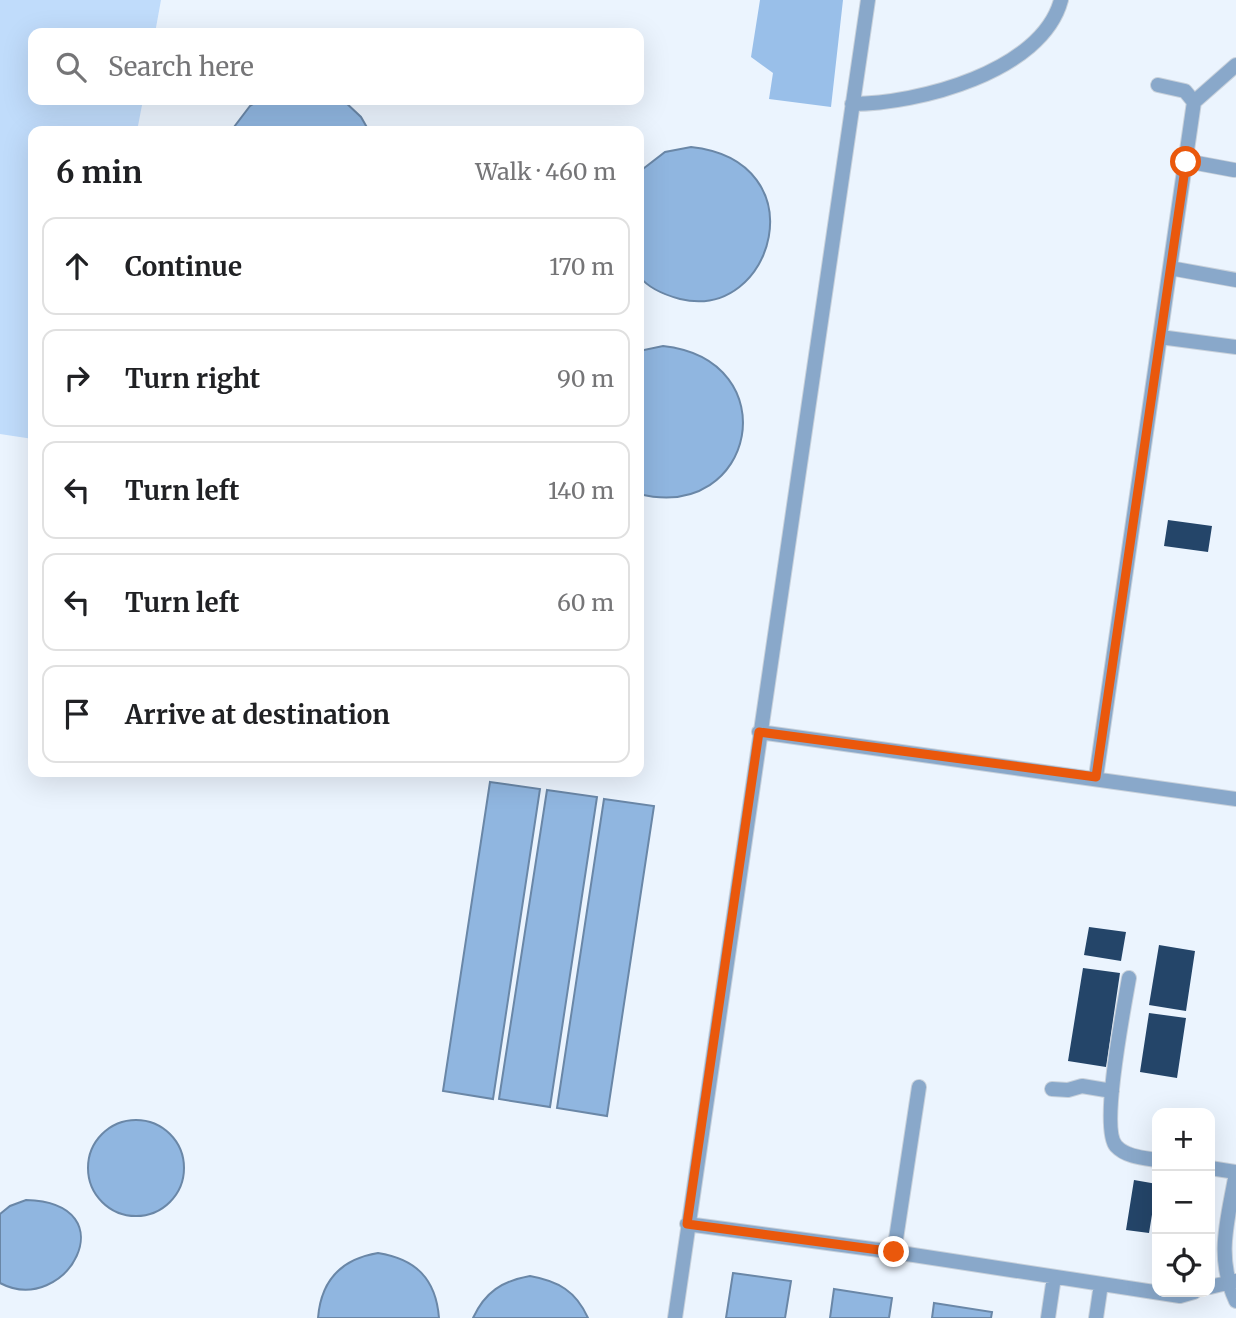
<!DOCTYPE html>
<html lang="en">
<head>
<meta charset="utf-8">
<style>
	:root { --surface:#fff; --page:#f2f2f2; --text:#202124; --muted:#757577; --line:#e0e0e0 }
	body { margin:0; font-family:Merriweather,serif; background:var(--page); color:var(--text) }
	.controls { position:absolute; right:21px; bottom:21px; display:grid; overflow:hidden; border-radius:14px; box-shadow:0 7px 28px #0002 }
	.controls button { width:63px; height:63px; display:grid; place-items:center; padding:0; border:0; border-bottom:2px solid var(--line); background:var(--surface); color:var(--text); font:35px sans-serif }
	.stop { position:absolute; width:21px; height:21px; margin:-16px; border:5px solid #ea580c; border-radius:50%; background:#fff }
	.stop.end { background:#ea580c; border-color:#fff; box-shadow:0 2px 7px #0008 }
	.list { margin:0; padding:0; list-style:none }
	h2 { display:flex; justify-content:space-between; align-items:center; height:91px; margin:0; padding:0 28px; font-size:30px }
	h2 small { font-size:23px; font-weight:400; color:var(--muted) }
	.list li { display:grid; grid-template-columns:46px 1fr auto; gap:21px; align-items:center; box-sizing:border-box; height:98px; margin:0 14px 14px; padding:0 14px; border:2px solid var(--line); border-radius:14px }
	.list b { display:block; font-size:26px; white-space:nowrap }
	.list em { font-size:23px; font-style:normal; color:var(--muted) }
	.icon { flex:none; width:38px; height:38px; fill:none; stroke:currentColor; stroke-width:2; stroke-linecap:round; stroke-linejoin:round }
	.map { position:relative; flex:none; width:1236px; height:1318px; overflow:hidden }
	.search { position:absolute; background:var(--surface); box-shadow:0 7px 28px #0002; left:28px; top:28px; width:616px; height:77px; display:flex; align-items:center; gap:18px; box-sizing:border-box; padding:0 24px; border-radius:14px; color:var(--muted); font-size:26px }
	.panel { position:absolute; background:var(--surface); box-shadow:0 7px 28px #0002; left:28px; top:126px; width:616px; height:651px; border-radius:14px }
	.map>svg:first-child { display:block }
	.green { fill:#c0dcfb }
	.forest { fill:#99bfe9 }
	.water { fill:#90b6e0; stroke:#6a87a7; stroke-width:2 }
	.building { fill:#244569 }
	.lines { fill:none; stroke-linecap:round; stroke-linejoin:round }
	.lane-casing { stroke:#c8d1db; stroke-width:16 }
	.lane { stroke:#89a8ca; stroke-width:14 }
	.route { stroke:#ea580c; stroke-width:9 }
</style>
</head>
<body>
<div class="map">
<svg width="1236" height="1318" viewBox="0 0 1236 1318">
	<rect width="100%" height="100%" fill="#ebf4fe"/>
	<path class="green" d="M 0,0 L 161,0 L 155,33 L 33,33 L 33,100 L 143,100 L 137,131 L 33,131 L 33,439 L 0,434 Z"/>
	<path class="forest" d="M 760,0 L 843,0 L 831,107 L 769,99 L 773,73 L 751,57 Z"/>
	<path class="water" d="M 260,100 L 343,100 L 361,117 L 369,131 L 231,131 L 250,106 Z
		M 691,147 C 819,161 774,322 680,299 C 665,295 649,289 639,276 L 639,172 L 665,152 Z
		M 663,346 C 788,360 756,523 639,494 L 639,351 Z
		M 490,782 L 540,789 L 493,1099 L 443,1091 Z
		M 547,790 L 597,797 L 550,1107 L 499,1099 Z
		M 604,799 L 654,806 L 607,1116 L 557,1108 Z
		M88 1168a48 48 0 1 1 96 0a48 48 0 1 1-96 0Z
		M 26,1200 C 130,1203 66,1318 0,1283 L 0,1214 L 10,1206 Z
		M 378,1253 C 416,1259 436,1279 439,1318 L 318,1318 C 321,1280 341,1259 378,1253 Z
		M 733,1273 L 791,1281 L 785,1318 L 726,1318 Z
		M 530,1276 C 558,1281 576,1291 588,1318 L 473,1318 C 485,1292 502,1281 530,1276 Z
		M 834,1289 L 892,1298 L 889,1318 L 830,1318 Z
		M 934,1303 L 992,1312 L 991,1318 L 932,1318 Z"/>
	<path class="building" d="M 1168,520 L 1212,526 L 1208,552 L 1164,546 Z
		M 1089,927 L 1126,932 L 1121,961 L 1084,955 Z
		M 1159,945 L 1195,951 L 1186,1011 L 1149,1005 Z
		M 1083,968 L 1120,973 L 1106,1067 L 1068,1061 Z
		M 1149,1013 L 1186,1018 L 1177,1078 L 1140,1072 Z
		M 1134,1180 L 1157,1184 L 1149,1233 L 1126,1230 Z"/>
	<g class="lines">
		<defs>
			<path id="lane" d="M 1158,85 L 1185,91 L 1194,102
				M 852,104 C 917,104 1042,72 1061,0
				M 1186,161 L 1234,170
				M 1170,268 L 1236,280
				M 1160,337 L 1236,347
				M 759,732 L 1236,799
				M 1096,777 L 1194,102 L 1236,65
				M 1129,978 C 1124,1007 1100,1128 1116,1146 C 1126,1157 1144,1158 1157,1160
				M 1052,1089 L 1068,1090 L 1082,1086 L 1112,1091
				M 1210,1168 L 1236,1172
				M 1236,1173 C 1228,1220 1215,1256 1236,1301
				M 687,1224 L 894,1252 L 1180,1296 L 1194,1292
				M 894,1252 L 919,1087
				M 1210,1287 L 1235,1281
				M 675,1318 L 868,0
				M 1048,1318 L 1054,1277
				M 1096,1318 L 1101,1284"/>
		</defs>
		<use href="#lane" class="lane-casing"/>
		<use href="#lane" class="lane"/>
	</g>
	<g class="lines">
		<path class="route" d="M 894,1252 L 687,1224 L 759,732 L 1096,777 L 1186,162"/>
	</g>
</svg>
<div class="controls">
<button>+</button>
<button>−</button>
<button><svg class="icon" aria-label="locate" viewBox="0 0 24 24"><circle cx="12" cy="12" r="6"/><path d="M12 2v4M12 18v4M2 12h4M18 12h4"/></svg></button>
</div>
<div class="stop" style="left:1186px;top:162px"></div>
<div class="stop end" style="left:894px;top:1252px"></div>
<div class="search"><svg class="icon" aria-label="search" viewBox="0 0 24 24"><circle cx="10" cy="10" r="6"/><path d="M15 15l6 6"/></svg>Search here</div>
<section class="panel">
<h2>6 min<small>Walk · 460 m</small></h2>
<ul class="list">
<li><svg class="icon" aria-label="ahead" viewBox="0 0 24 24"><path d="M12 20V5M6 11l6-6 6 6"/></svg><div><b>Continue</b></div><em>170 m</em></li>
<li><svg class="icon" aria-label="right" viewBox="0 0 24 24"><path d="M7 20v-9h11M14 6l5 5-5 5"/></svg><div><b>Turn right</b></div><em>90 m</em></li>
<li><svg class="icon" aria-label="left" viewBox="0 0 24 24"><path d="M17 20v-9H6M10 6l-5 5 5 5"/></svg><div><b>Turn left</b></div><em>140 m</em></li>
<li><svg class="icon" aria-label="left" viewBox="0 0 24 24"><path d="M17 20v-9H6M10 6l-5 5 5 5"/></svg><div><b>Turn left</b></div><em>60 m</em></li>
<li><svg class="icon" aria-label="arrive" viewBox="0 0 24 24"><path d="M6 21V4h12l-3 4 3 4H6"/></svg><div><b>Arrive at destination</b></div></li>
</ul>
</section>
</div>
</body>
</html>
